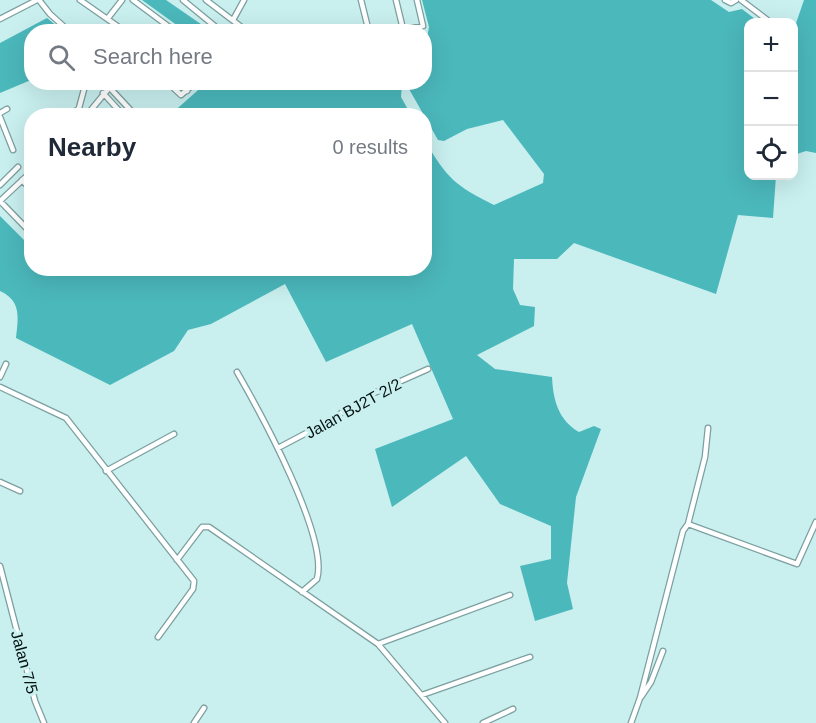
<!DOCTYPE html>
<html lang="en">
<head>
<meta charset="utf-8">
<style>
	:root { --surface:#fff; --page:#f2f2f3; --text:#1f2937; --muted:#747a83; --line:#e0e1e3 }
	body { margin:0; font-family:Helvetica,sans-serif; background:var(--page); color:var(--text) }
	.controls { position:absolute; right:18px; top:18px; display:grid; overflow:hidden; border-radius:12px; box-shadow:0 6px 24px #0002 }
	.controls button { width:54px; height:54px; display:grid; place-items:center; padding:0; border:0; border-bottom:2px solid var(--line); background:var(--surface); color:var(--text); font:30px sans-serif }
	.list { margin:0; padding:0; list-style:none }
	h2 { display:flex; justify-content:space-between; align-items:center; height:78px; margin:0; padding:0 24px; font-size:26px }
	h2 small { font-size:20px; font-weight:400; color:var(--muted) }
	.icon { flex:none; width:33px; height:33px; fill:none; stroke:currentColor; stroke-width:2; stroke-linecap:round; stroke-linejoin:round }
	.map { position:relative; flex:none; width:816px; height:723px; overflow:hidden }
	.search { position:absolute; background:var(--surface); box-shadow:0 6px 24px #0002; left:24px; top:24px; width:408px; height:66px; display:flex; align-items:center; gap:15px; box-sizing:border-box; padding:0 21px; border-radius:24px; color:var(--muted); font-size:22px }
	.panel { position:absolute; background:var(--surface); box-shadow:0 6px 24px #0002; left:24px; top:108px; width:408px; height:168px; border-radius:24px }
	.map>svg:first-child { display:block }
	.forest { fill:#4bb8bc }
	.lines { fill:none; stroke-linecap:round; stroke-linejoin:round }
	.street-casing { stroke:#7c9fa0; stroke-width:7 }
	.street { stroke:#fff; stroke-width:4.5 }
	.labels { text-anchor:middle; stroke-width:6; stroke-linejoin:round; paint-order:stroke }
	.street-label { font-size:16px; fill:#041111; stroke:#c9efef }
</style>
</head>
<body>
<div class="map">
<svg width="816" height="723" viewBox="0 0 816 723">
	<rect width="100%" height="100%" fill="#c9efef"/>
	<path class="forest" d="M 142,0 L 166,0 L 211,31 L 185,31 Z
		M 422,0 L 711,0 L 729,12 L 742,9 L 759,22 L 748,22 L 748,176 L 776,176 L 773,218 L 738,215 L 716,294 L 574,243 L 557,259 L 514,259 L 513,289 L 520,305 L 535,307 L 534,326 L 477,355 L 495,369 L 552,377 C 553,399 558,420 579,432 L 594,426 L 601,429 L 576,497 L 567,583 L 573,609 L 535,621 L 520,566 L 551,559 L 551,526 L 500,504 L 466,456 L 392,507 L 375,449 L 453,419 L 412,324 L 326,362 L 285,284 L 211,324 L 188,330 L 174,351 L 110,385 L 16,338 C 18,318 22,301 0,291 L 0,216 L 29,245 L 31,243 L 32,268 L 424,268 L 425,140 C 446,178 456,186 494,205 L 543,183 L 544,174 L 503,120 L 467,129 L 444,141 L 438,140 L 409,89 L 411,83 L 424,82 L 425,49 L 429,27 Z
		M 804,0 L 816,0 L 816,153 L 806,151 L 794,155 L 794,29 Z
		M 47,18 L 63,31 L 32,32 L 31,80 L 0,93 L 0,43 Z
		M 206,83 L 402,83 L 401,97 L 411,115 L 170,115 Z"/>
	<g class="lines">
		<defs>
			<path id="street" d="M 39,0 L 50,14 L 70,32
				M 80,0 L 126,32
				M 133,0 L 176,32
				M 183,0 L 222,32
				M 206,0 L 248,32
				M 361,0 L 369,32
				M 396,0 L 403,29
				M 725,0 L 731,3 L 736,0
				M 741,0 L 770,22
				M 108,18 L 122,0
				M 0,19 L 37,0
				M 233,20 L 244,0
				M 380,32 L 423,26 L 417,0
				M 167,82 L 181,95 L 196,82
				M 179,82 L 187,91
				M 109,87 L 136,116
				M 103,93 L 124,116
				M 0,113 L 7,109
				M 71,116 L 79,108 L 86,82
				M 86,116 L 114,82
				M 0,117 L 13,150
				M 22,180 L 32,191
				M 0,185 L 18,167
				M 0,201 L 32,234
				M 0,201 L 32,171
				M 237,372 C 260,412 329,537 317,579 L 302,592
				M 0,377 L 6,364
				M 0,387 L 66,418 L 194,581 L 193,589 L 158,637
				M 278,448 L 331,420 L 365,397 L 428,369
				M 106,471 L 174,434
				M 0,482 L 20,491
				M 688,524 L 797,564 L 816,522
				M 177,560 L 202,527 L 209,527 L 378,644 L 445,723
				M 0,566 L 35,701 L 44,723
				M 378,644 L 510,595
				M 422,695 L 530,657
				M 641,697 L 651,682 L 663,651
				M 194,723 L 204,708
				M 483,723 L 513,709
				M 631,723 L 640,698 L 683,531 L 688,524 L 705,457 L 708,428"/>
		</defs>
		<use href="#street" class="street-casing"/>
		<use href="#street" class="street"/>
	</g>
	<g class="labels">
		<g class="street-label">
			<text transform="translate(353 408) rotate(-29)" y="6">Jalan BJ2T 2/2</text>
			<text transform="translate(25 662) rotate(75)" y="6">Jalan 7/5</text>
		</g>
	</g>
</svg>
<div class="controls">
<button>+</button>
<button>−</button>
<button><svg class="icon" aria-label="locate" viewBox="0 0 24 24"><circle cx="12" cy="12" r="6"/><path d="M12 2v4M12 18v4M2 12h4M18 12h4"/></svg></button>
</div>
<div class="search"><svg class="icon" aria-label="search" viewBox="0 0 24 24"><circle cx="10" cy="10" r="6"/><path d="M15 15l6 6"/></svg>Search here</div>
<section class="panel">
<h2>Nearby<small>0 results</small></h2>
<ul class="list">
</ul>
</section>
</div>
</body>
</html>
